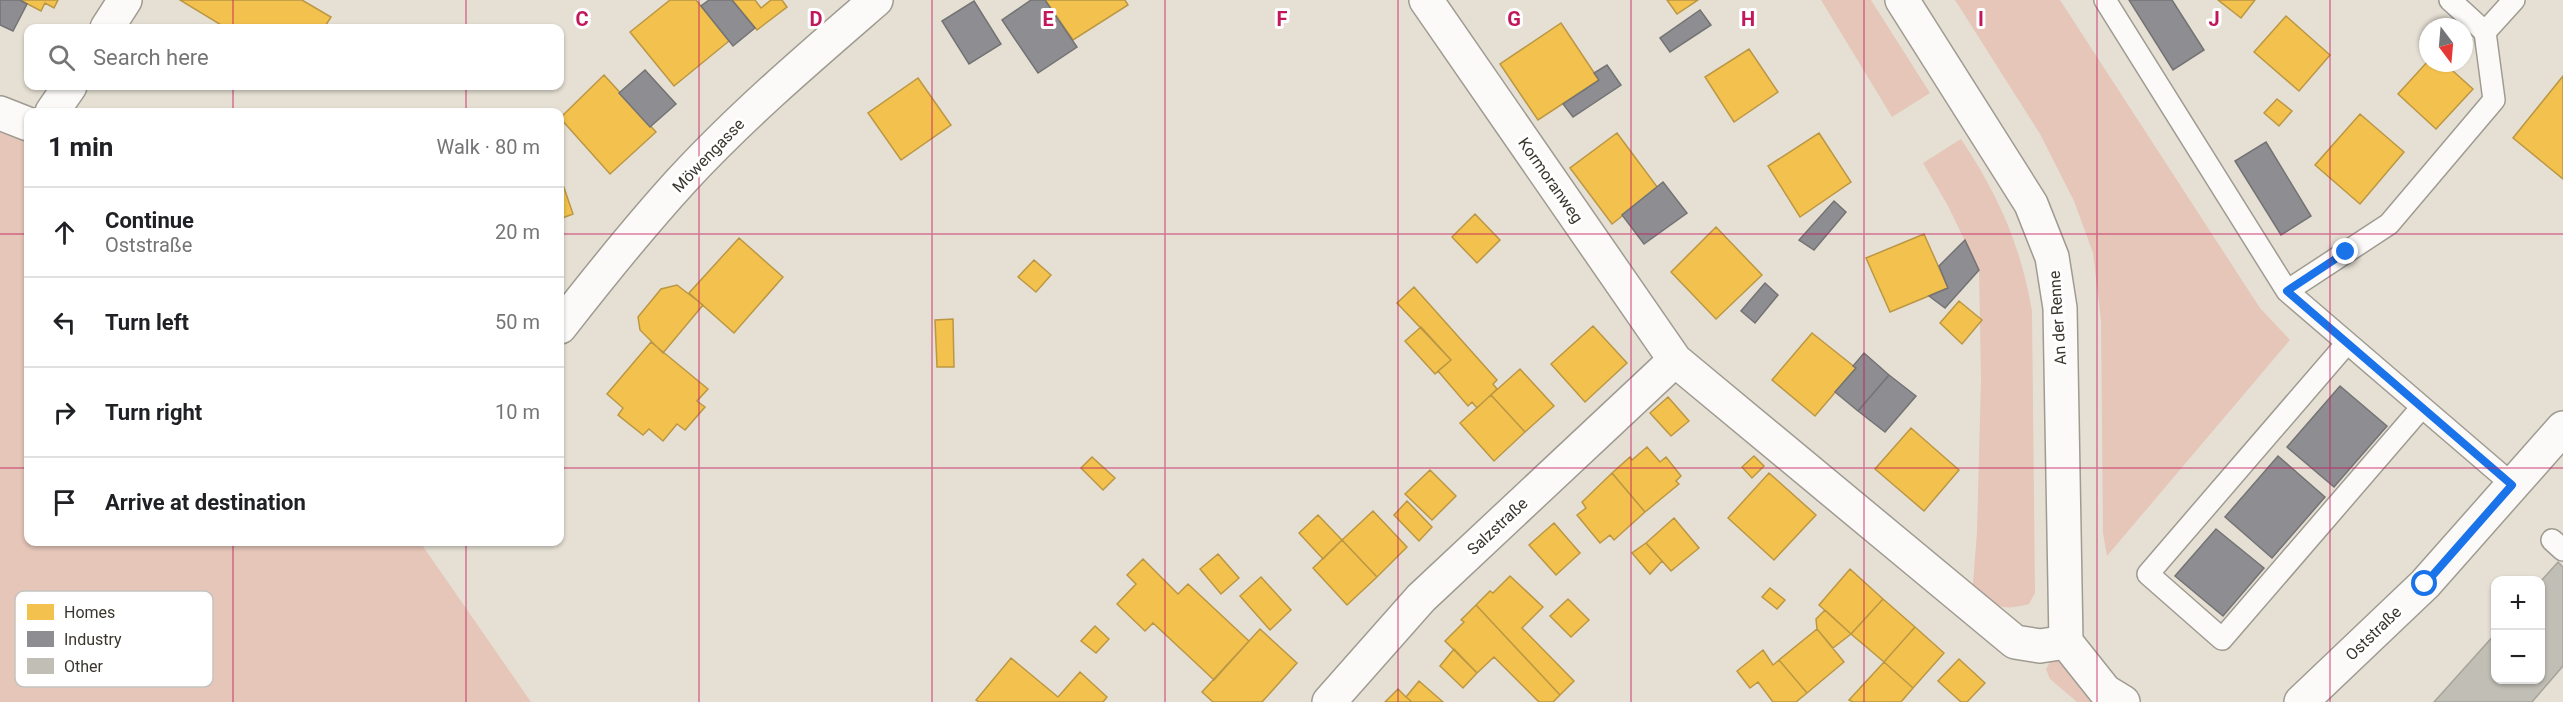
<!DOCTYPE html>
<html lang="en">
<head>
<meta charset="utf-8">
<style>
	:root { --surface:#fff; --page:#f6f6f6; --text:#202124; --muted:#757577; --line:#e0e0e0 }
	body { margin:0; font-family:Roboto,sans-serif; background:var(--page); color:var(--text) }
	.controls { position:absolute; right:18px; bottom:18px; display:grid; overflow:hidden; border-radius:12px; box-shadow:0 2px 4px #0004 }
	.controls button { width:54px; height:54px; display:grid; place-items:center; padding:0; border:0; border-bottom:2px solid var(--line); background:var(--surface); color:var(--text); font:30px sans-serif }
	.compass { position:absolute; left:2419px; top:18px; width:54px; height:54px; border-radius:50%; background:var(--surface); box-shadow:0 2px 4px #0004; rotate:164deg }
	.stop { position:absolute; width:18px; height:18px; margin:-14px; border:4px solid #1a73e8; border-radius:50%; background:#fff }
	.stop.end { background:#1a73e8; border-color:#fff; box-shadow:0 2px 6px #0008 }
	.list { margin:0; padding:0; list-style:none }
	h2 { display:flex; justify-content:space-between; align-items:center; height:78px; margin:0; padding:0 24px; font-size:26px }
	h2 small { font-size:20px; font-weight:400; color:var(--muted) }
	.list li { display:grid; grid-template-columns:39px 1fr auto; gap:18px; align-items:center; box-sizing:border-box; height:90px; padding:0 24px; border-top:2px solid var(--line) }
	.list b { display:block; font-size:22px; white-space:nowrap }
	.list p { margin:0; font-size:20px; white-space:nowrap; color:var(--muted) }
	.list em { font-size:20px; font-style:normal; color:var(--muted) }
	.icon { flex:none; width:33px; height:33px; fill:none; stroke:currentColor; stroke-width:2; stroke-linecap:round; stroke-linejoin:round }
	.map { position:relative; flex:none; width:2563px; height:702px; overflow:hidden }
	.search { position:absolute; background:var(--surface); box-shadow:0 2px 4px #0004; left:24px; top:24px; width:540px; height:66px; display:flex; align-items:center; gap:15px; box-sizing:border-box; padding:0 21px; border-radius:12px; color:var(--muted); font-size:22px }
	.panel { position:absolute; background:var(--surface); box-shadow:0 2px 4px #0004; left:24px; top:108px; width:540px; height:438px; border-radius:12px }
	.map>svg:first-child { display:block }
	.green { fill:#e5c6b8 }
	.homes { fill:#f2c14e; stroke:#bb9744; stroke-width:1.5 }
	.industry { fill:#8d8d92; stroke:#747374; stroke-width:1.5 }
	.building { fill:#c1beb5; stroke:#a6a49a; stroke-width:1.5 }
	.lines { fill:none; stroke-linecap:round; stroke-linejoin:round }
	.lane-casing { stroke:#9f9b91; stroke-width:24 }
	.street-casing { stroke:#9f9b91; stroke-width:36 }
	.lane { stroke:#fbfaf9; stroke-width:21 }
	.street { stroke:#fbfaf9; stroke-width:33 }
	.route { stroke:#1a73e8; stroke-width:8 }
	.grid { fill:none; stroke:#c2185b; stroke-width:1.5; stroke-opacity:0.55 }
	.labels { text-anchor:middle; stroke-width:6; stroke-linejoin:round; paint-order:stroke }
	.street-label { font-size:16px; fill:#3a362d; stroke:#fff }
	.key { fill:#fff; stroke:#c4c3c0; stroke-width:1.5 }
	.key-label { font-size:16px; fill:#3a362d }
	.grid-label { font-size:20px; text-anchor:middle; font-weight:bold; fill:#c2185b; stroke:#fff; stroke-width:6; stroke-linejoin:round; paint-order:stroke }
</style>
</head>
<body>
<div class="map">
<svg width="2563" height="702" viewBox="0 0 2563 702">
	<rect width="100%" height="100%" fill="#e6e0d4"/>
	<path class="green" d="M 1821,0 L 1871,0 L 1930,93 L 1892,117 Z
		M 1955,0 L 2060,0 L 2260,308 L 2290,340 L 2107,556 L 2103,533 L 2101,320 L 2093,253 L 2074,201 L 2040,134 Z
		M 0,113 L 28,124 L 28,542 L 420,542 L 531,702 L 0,702 Z
		M 1961,139 C 1998,194 2021,246 2032,311 L 2035,593 L 2029,604 C 1999,612 1993,606 1973,584 L 1977,532 L 1981,379 L 1979,270 L 1948,206 L 1923,163 Z
		M 2051,660 L 2060,660 L 2100,702 L 2077,702 L 2050,679 L 2046,669 Z"/>
	<path class="homes" d="M 20,0 L 58,0 L 54,8 L 45,3 L 41,11 Z
		M 180,0 L 302,0 L 331,17 L 324,28 L 226,28 Z
		M 670,0 L 696,0 L 729,41 L 674,86 L 630,32 Z
		M 732,0 L 755,0 L 761,8 L 771,0 L 782,0 L 787,7 L 757,30 Z
		M 1045,0 L 1125,0 L 1128,5 L 1073,40 Z
		M 1667,0 L 1698,0 L 1677,14 Z
		M 2218,0 L 2255,0 L 2241,18 Z
		M 2286,16 L 2330,55 L 2299,91 L 2254,52 Z
		M 1561,23 L 1599,80 L 1538,120 L 1500,64 Z
		M 1749,49 L 1778,92 L 1734,122 L 1705,77 Z
		M 2428,61 L 2444,63 L 2473,89 L 2436,129 L 2398,94 Z
		M 604,75 L 656,132 L 610,174 L 560,118 Z
		M 2563,76 L 2563,179 L 2513,138 Z
		M 918,78 L 951,125 L 901,160 L 868,113 Z
		M 2277,99 L 2292,111 L 2279,126 L 2264,113 Z
		M 2360,114 L 2404,152 L 2360,204 L 2315,165 Z
		M 1617,133 L 1658,188 L 1612,224 L 1570,168 Z
		M 1819,133 L 1851,182 L 1800,217 L 1768,166 Z
		M 560,176 L 573,214 L 560,219 Z
		M 1475,214 L 1500,240 L 1477,263 L 1452,237 Z
		M 1716,227 L 1762,275 L 1716,319 L 1671,272 Z
		M 1924,234 L 1948,288 L 1890,312 L 1866,258 Z
		M 739,238 L 783,277 L 734,333 L 689,293 Z
		M 1034,260 L 1051,275 L 1036,292 L 1018,277 Z
		M 677,285 L 703,305 L 663,353 L 640,330 L 638,317 L 661,289 Z
		M 1414,287 L 1497,380 L 1493,384 L 1497,389 L 1477,408 L 1472,402 L 1468,406 L 1438,371 L 1451,360 L 1397,303 Z
		M 1959,301 L 1982,320 L 1962,344 L 1940,323 Z
		M 953,319 L 954,367 L 937,367 L 935,320 Z
		M 1593,326 L 1627,363 L 1585,402 L 1551,364 Z
		M 1421,327 L 1451,360 L 1435,374 L 1405,341 Z
		M 1812,333 L 1856,368 L 1815,416 L 1772,380 Z
		M 651,342 L 708,389 L 697,401 L 705,407 L 685,430 L 677,424 L 663,441 L 649,429 L 643,435 L 618,415 L 623,408 L 607,394 Z
		M 1520,369 L 1554,406 L 1525,432 L 1491,395 Z
		M 1491,395 L 1525,432 L 1494,461 L 1460,423 Z
		M 1668,397 L 1689,421 L 1671,436 L 1650,413 Z
		M 1911,428 L 1959,470 L 1924,511 L 1875,469 Z
		M 1647,447 L 1660,462 L 1666,457 L 1681,476 L 1676,481 L 1679,484 L 1645,512 L 1612,473 L 1630,457 L 1632,460 Z
		M 1754,456 L 1764,466 L 1752,478 L 1742,467 Z
		M 1092,457 L 1115,478 L 1103,490 L 1081,468 Z
		M 1430,470 L 1456,496 L 1432,520 L 1405,494 Z
		M 1612,473 L 1645,512 L 1614,540 L 1610,535 L 1600,543 L 1577,515 L 1586,508 L 1582,502 Z
		M 1769,473 L 1816,515 L 1774,560 L 1728,518 Z
		M 1407,501 L 1432,527 L 1419,541 L 1394,515 Z
		M 1373,511 L 1407,547 L 1377,577 L 1342,540 Z
		M 1318,515 L 1342,540 L 1323,559 L 1299,533 Z
		M 1674,518 L 1699,548 L 1671,571 L 1646,543 Z
		M 1554,523 L 1580,553 L 1556,575 L 1529,545 Z
		M 1342,540 L 1377,577 L 1347,605 L 1313,568 Z
		M 1646,543 L 1662,561 L 1650,574 L 1632,553 Z
		M 1218,554 L 1239,578 L 1221,594 L 1200,569 Z
		M 1143,559 L 1178,594 L 1188,584 L 1249,641 L 1214,680 L 1153,623 L 1145,631 L 1117,604 L 1136,584 L 1127,575 Z
		M 1850,569 L 1883,599 L 1851,634 L 1819,605 Z
		M 1510,576 L 1543,607 L 1522,628 L 1574,681 L 1560,695 L 1476,605 L 1490,591 L 1493,593 Z
		M 1261,577 L 1291,610 L 1270,630 L 1240,596 Z
		M 1770,588 L 1785,600 L 1777,609 L 1762,597 Z
		M 1568,599 L 1589,620 L 1571,637 L 1550,616 Z
		M 1883,599 L 1915,627 L 1884,662 L 1851,634 Z
		M 1476,605 L 1560,695 L 1553,702 L 1539,702 L 1494,657 L 1477,673 L 1445,641 L 1464,622 L 1461,620 Z
		M 1825,610 L 1851,634 L 1833,648 L 1817,629 L 1816,619 Z
		M 1095,626 L 1109,639 L 1096,653 L 1081,641 Z
		M 1915,627 L 1944,653 L 1913,688 L 1884,662 Z
		M 1260,629 L 1297,663 L 1262,702 L 1213,702 L 1202,692 Z
		M 1817,629 L 1844,662 L 1807,693 L 1779,660 Z
		M 1454,649 L 1477,673 L 1463,688 L 1440,666 Z
		M 1763,650 L 1773,665 L 1779,660 L 1807,693 L 1796,702 L 1773,702 L 1758,682 L 1750,688 L 1737,671 Z
		M 1011,658 L 1058,697 L 1080,672 L 1107,697 L 1103,702 L 979,702 L 976,700 Z
		M 1959,659 L 1985,683 L 1967,702 L 1961,702 L 1938,681 Z
		M 1884,662 L 1913,688 L 1901,702 L 1853,702 L 1849,700 Z
		M 1419,681 L 1443,702 L 1412,702 L 1406,697 Z
		M 1398,689 L 1406,697 L 1412,702 L 1385,702 Z"/>
	<path class="industry" d="M 0,0 L 20,0 L 27,4 L 13,31 L 0,25 Z
		M 709,0 L 732,0 L 755,28 L 733,46 L 701,6 Z
		M 1031,0 L 1045,0 L 1077,47 L 1038,73 L 1002,20 Z
		M 2129,0 L 2172,0 L 2204,50 L 2173,70 Z
		M 974,1 L 1001,44 L 969,64 L 942,21 Z
		M 1700,10 L 1711,25 L 1670,52 L 1660,38 Z
		M 1607,65 L 1621,85 L 1573,117 L 1563,104 L 1599,80 L 1594,73 Z
		M 645,70 L 676,104 L 650,127 L 619,93 Z
		M 2266,142 L 2311,216 L 2281,235 L 2235,161 Z
		M 1663,182 L 1687,213 L 1644,244 L 1622,215 Z
		M 1834,201 L 1846,212 L 1814,250 L 1799,240 Z
		M 1965,240 L 1979,270 L 1945,308 L 1929,296 L 1948,288 L 1939,266 Z
		M 1765,283 L 1778,295 L 1755,323 L 1741,311 Z
		M 1864,353 L 1889,375 L 1858,411 L 1835,392 L 1856,368 L 1853,366 Z
		M 1889,375 L 1916,396 L 1885,432 L 1858,411 Z
		M 2340,386 L 2387,426 L 2334,487 L 2287,447 Z
		M 2278,456 L 2325,497 L 2272,558 L 2225,517 Z
		M 2216,529 L 2264,568 L 2223,616 L 2175,576 Z"/>
	<path class="building" d="M 2558,562 L 2563,567 L 2563,666 L 2532,702 L 2434,702 L 2496,633 L 2496,680 L 2540,680 L 2540,582 Z"/>
	<g class="lines">
		<defs>
			<path id="lane" d="M 2105,0 L 2287,291 L 2513,485
				M 2485,32 L 2514,0
				M 2287,291 L 2389,224 L 2494,100 L 2485,32 L 2450,0
				M 2347,343 L 2148,574 L 2222,639 L 2422,407
				M 2552,540 L 2563,550"/>
			<path id="street" d="M 1426,0 L 1675,360 L 2015,642 L 2040,646 L 2066,642
				M 1902,0 L 2031,204 L 2052,257 L 2060,308 L 2066,642 L 2105,691 L 2123,702
				M 107,28 L 125,0
				M 52,112 L 70,86
				M 0,113 L 28,124
				M 560,327 C 599,277 639,227 682,180 C 742,115 809,58 876,0
				M 1329,702 L 1421,598 L 1675,360
				M 2301,702 L 2425,584 L 2563,428"/>
		</defs>
		<use href="#lane" class="lane-casing"/>
		<use href="#street" class="street-casing"/>
		<use href="#lane" class="lane"/>
		<use href="#street" class="street"/>
	</g>
	<g class="lines">
		<path class="route" d="M 2346,252 L 2287,291 L 2512,485 L 2425,584"/>
	</g>
	<path class="grid" d="M 233,0 L 233,28M 466,0 L 466,28M 699,0 L 699,702M 932,0 L 932,702M 1165,0 L 1165,702M 1398,0 L 1398,702M 1631,0 L 1631,702M 1864,0 L 1864,702M 2097,0 L 2097,702M 2330,0 L 2330,702M 233,86 L 233,112M 466,86 L 466,112M 0,234 L 28,234M 560,234 L 2563,234M 0,468 L 28,468M 560,468 L 2563,468M 233,542 L 233,702M 466,542 L 466,702"/>
	<g class="labels">
		<g class="street-label">
			<text transform="translate(708 155) rotate(-46)" y="6">Möwengasse</text>
			<text transform="translate(1551 180) rotate(55)" y="6">Kormoranweg</text>
			<text transform="translate(2057 318) rotate(-94)" y="6">An der Renne</text>
			<text transform="translate(1497 526) rotate(-43)" y="6">Salzstraße</text>
			<text transform="translate(2373 633) rotate(-44)" y="6">Oststraße</text>
		</g>
	</g>
	<rect x="15" y="591" width="198" height="96" rx="9" class="key"/>
	<rect x="27" y="604" width="27" height="16" fill="#f2c14e"/>
	<rect x="27" y="631" width="27" height="16" fill="#8d8d92"/>
	<rect x="27" y="658" width="27" height="16" fill="#c1beb5"/>
	<g class="key-label">
		<text x="64" y="618">Homes</text>
		<text x="64" y="645">Industry</text>
		<text x="64" y="672">Other</text>
	</g>
	<g class="grid-label">
		<text x="582" y="26">C</text>
		<text x="816" y="26">D</text>
		<text x="1048" y="26">E</text>
		<text x="1282" y="26">F</text>
		<text x="1514" y="26">G</text>
		<text x="1748" y="26">H</text>
		<text x="1981" y="26">I</text>
		<text x="2214" y="26">J</text>
	</g>
</svg>
<div class="controls">
<button>+</button>
<button>−</button>
</div>
<svg class="compass" viewBox="-18 -18 36 36"><path d="M0-13l5 13h-10z" fill="#e53935"/><path d="M0 13l5-13h-10z" fill="#757577"/></svg>
<div class="stop" style="left:2425px;top:584px"></div>
<div class="stop end" style="left:2346px;top:252px"></div>
<div class="search"><svg class="icon" aria-label="search" viewBox="0 0 24 24"><circle cx="10" cy="10" r="6"/><path d="M15 15l6 6"/></svg>Search here</div>
<section class="panel">
<h2>1 min<small>Walk · 80 m</small></h2>
<ul class="list">
<li><svg class="icon" aria-label="ahead" viewBox="0 0 24 24"><path d="M12 20V5M6 11l6-6 6 6"/></svg><div><b>Continue</b><p>Oststraße</p></div><em>20 m</em></li>
<li><svg class="icon" aria-label="left" viewBox="0 0 24 24"><path d="M17 20v-9H6M10 6l-5 5 5 5"/></svg><div><b>Turn left</b></div><em>50 m</em></li>
<li><svg class="icon" aria-label="right" viewBox="0 0 24 24"><path d="M7 20v-9h11M14 6l5 5-5 5"/></svg><div><b>Turn right</b></div><em>10 m</em></li>
<li><svg class="icon" aria-label="arrive" viewBox="0 0 24 24"><path d="M6 21V4h12l-3 4 3 4H6"/></svg><div><b>Arrive at destination</b></div></li>
</ul>
</section>
</div>
</body>
</html>
